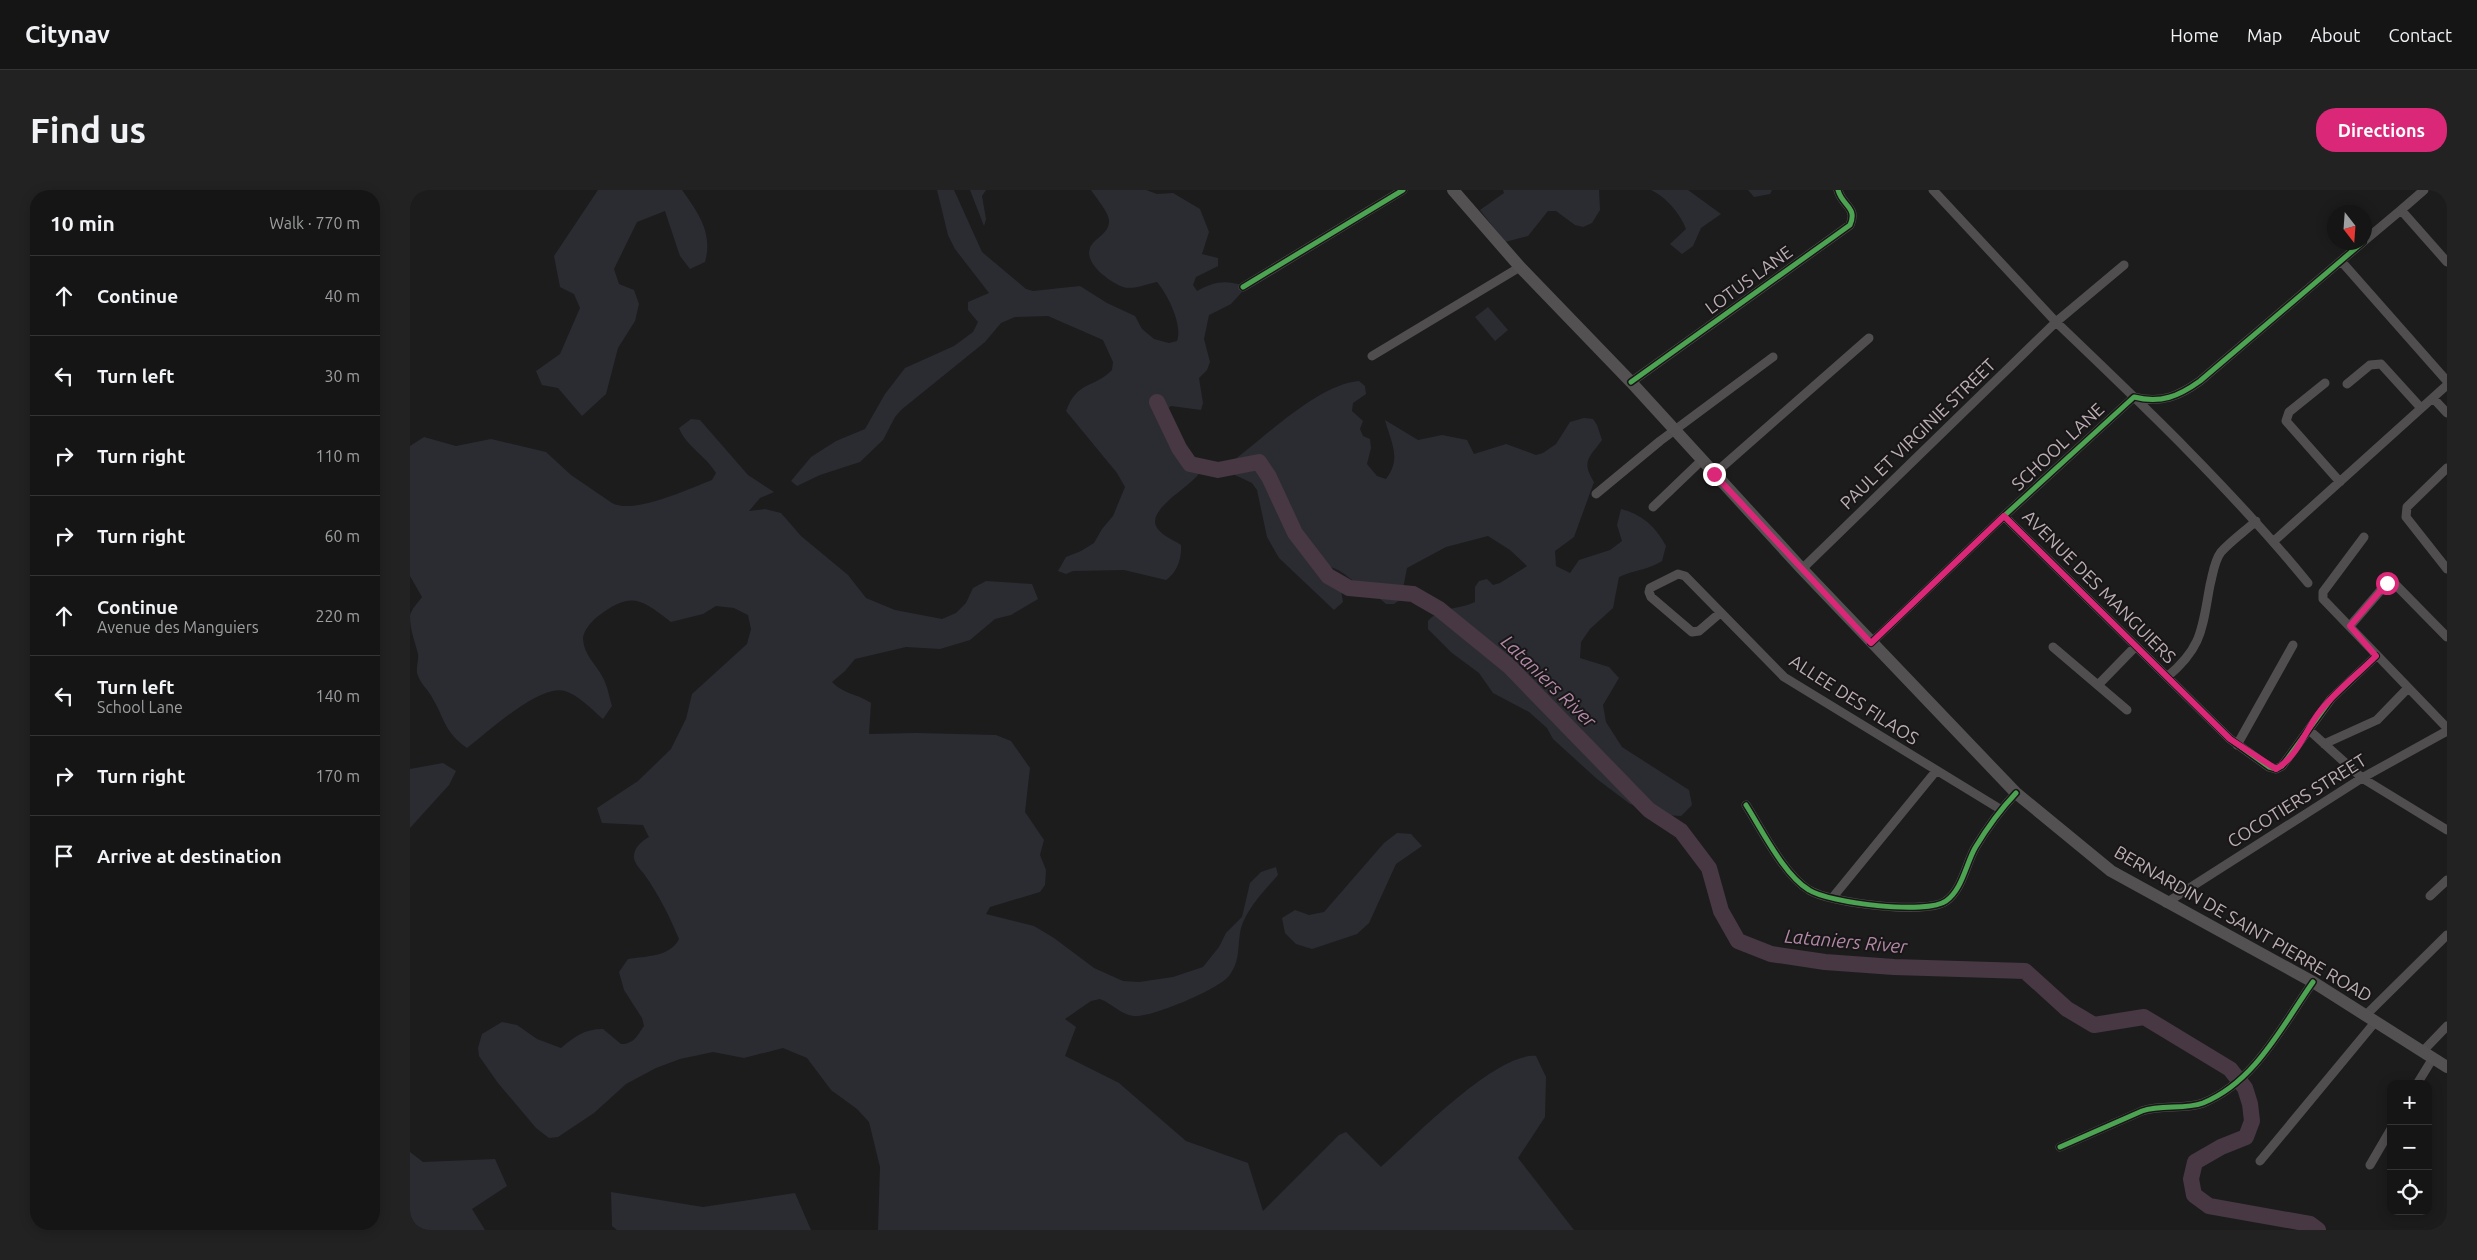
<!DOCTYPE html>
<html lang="en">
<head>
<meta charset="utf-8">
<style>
	:root { --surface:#151515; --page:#222; --text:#f1f3f6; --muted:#9d9fa0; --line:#343434; --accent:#db2777 }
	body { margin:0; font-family:Ubuntu,sans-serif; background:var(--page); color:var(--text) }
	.controls { position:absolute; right:15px; bottom:15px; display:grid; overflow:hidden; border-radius:10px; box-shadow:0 2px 12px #0003 }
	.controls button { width:45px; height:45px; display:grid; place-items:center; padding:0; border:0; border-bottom:1px solid var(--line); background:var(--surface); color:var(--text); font:25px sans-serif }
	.compass { position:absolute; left:1917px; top:15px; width:45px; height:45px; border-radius:50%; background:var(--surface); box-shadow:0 2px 12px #0003; rotate:163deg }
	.stop { position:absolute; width:15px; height:15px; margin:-11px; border:4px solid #db2777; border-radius:50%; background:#fff }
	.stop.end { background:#db2777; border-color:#fff; box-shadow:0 1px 5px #0008 }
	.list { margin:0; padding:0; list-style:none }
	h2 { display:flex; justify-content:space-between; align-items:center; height:65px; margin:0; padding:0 20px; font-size:21px }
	h2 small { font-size:16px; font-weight:400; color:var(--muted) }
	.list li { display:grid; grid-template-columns:32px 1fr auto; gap:15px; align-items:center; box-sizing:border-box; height:80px; padding:0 20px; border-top:1px solid var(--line) }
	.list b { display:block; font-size:19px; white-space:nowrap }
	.list p { margin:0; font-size:16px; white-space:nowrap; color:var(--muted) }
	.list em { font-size:16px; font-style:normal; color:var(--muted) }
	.icon { flex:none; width:28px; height:28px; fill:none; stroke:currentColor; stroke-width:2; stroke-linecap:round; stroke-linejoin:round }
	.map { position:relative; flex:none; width:2037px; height:1040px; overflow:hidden; border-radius:20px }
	header { display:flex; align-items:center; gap:30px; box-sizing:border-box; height:70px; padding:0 25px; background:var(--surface); border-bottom:1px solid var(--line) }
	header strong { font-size:24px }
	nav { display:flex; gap:28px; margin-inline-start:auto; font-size:18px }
	.intro { display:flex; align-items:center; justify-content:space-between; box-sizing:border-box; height:120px; padding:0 30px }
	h1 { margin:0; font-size:35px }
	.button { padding:12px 22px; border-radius:20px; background:var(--accent); color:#fff; font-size:18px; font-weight:700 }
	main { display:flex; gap:30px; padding:0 30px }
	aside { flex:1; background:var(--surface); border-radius:20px; box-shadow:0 2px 12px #0003 }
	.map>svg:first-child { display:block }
	.green { fill:#2b2c32 }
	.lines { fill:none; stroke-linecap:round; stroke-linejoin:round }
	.river { stroke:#473843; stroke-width:16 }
	.street { stroke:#514e4f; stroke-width:9 }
	.secondary { stroke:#535152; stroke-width:12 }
	.cycleway-casing { stroke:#181616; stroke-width:8 }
	.cycleway { stroke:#4ca352; stroke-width:5 }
	.route { stroke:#db2777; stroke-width:6 }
	.labels { text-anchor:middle; stroke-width:4; stroke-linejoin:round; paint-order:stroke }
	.street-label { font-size:18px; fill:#bbaeb5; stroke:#181616 }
	.water-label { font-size:19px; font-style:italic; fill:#b289a8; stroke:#181616 }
</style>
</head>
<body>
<header>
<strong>Citynav</strong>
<nav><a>Home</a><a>Map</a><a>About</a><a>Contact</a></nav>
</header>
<div class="intro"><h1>Find us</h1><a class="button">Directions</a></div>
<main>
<aside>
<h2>10 min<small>Walk · 770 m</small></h2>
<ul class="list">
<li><svg class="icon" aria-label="ahead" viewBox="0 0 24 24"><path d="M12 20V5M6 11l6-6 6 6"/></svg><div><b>Continue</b></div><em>40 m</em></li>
<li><svg class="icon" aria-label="left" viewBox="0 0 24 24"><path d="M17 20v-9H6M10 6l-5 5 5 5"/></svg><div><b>Turn left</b></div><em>30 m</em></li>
<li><svg class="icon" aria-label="right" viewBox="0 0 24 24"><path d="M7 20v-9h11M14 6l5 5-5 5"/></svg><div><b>Turn right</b></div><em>110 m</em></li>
<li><svg class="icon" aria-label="right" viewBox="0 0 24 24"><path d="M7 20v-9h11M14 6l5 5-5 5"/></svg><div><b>Turn right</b></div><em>60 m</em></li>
<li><svg class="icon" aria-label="ahead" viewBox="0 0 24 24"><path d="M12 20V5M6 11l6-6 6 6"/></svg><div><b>Continue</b><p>Avenue des Manguiers</p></div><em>220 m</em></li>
<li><svg class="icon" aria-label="left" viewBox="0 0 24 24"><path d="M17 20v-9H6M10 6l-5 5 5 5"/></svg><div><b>Turn left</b><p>School Lane</p></div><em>140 m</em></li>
<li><svg class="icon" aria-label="right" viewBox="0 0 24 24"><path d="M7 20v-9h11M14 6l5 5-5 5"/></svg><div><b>Turn right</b></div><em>170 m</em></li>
<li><svg class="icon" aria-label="arrive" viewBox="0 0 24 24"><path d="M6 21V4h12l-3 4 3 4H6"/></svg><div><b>Arrive at destination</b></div></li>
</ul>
</aside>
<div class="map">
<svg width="2037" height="1040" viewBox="0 0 2037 1040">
	<rect width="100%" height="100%" fill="#1c1c1c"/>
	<path class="green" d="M 188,0 L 272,0 C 289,24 303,43 295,72 L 280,79 L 270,66 L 255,21 L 227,32 L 204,79 L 209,94 L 224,100 L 229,114 L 225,131 L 208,158 L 196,204 L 172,226 L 148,198 L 132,195 L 126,181 L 150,164 L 170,118 L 164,104 L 150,97 L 144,66 Z
		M 527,0 L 544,0 L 572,62 L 616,99 L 623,101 L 670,96 L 697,113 L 725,126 L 732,139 L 744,149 L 759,153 L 767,151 C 773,135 758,105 747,92 C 737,94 723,100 713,97 C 700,92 674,74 680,58 C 685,47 700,44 699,30 C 698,21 686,8 681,0 L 736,0 L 747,4 L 763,3 L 790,19 L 799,42 L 792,64 L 808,68 L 808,76 L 786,87 L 783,95 L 787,101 C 803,92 814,90 831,95 L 832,102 L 821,114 L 799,125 L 794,149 L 800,172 L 797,180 L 789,188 L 793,213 L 791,220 L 761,216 L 751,223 C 761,248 765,269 790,282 C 781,297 738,318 746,336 C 750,345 764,350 771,355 C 772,368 767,383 756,390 L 714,380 L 663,381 L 656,384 L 648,381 L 656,367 L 671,361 L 684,353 L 692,339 L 703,326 L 715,297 L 707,283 L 656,221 C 668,190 683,199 702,180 L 703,172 L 693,150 L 638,126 L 605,127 L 591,133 L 575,152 L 491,220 L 485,227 L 473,250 L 450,272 L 410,285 L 387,296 L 381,291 L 401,267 L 426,251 L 455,239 L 475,204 L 495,178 L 544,156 L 563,142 L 568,132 L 558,120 L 558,112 L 579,103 L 545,59 L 538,45 Z
		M 560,0 L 576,0 L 572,6 L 576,29 L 574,36 Z
		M 1093,0 L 1189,0 L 1190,20 L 1182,33 L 1173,37 L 1165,35 L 1146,21 L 1138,21 L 1118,46 L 1095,52 L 1070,20 L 1094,3 Z
		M 1241,0 L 1278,0 L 1311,24 L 1291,38 L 1283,56 L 1272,64 L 1260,54 L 1276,39 C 1270,23 1256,7 1241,0 Z
		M 1338,0 L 1362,0 L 1360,4 L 1344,7 Z
		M 1078,117 L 1098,140 L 1085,151 L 1065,127 Z
		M 949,191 L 955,196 L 956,204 L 943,213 L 942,221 L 953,231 L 950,239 L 953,246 L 960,249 L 961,258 L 957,274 L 967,286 L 976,289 C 992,268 981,253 975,230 L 1008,250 L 1032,245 L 1057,250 L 1064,264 L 1096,254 L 1126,265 L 1133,263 L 1146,254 L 1160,232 L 1174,228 L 1183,229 L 1187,235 L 1192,250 C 1179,268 1171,271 1184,292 L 1164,347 L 1145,361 L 1146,376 L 1160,383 L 1169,370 L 1200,360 L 1212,351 L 1207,335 L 1211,319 C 1232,324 1246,337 1256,356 L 1252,371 C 1238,380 1224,380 1209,387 L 1203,418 L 1180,439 L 1171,452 L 1170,468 L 1199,477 L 1209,488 L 1193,515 L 1196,532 L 1212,557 L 1279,600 L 1282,615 L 1271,626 L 1255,625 L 1220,614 L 1187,589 L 1143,549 L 1137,538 L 1119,522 L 1083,503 L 1069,483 L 1042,463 L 1018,439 L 1018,431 C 1031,416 1049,420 1065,412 L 1065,397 L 1069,391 L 1077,389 L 1083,395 L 1090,393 L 1117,376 L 1100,360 L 1078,346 L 1036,357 L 997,378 L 991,409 L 984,414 L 976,414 C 968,406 959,403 950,396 C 933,384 928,375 905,375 L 910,383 L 931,401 L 933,412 L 924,420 L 869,368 L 857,347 L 847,300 L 842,293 L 825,285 L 822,278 L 823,271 C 856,246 909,194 949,191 Z
		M 281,229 L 290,230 L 338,285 L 364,302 L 350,308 L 339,321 L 355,319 L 371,323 L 391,346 L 438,385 L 456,408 L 485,420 L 532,429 L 546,423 L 556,413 L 563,398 L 576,391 L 622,394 L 628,409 L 601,425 L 585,429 L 560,450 L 530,459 L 496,457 L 445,469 L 435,481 L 422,492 C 435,505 446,503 461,513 L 459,544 L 506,543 L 586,545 L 601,551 L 620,578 L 615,622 L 634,650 L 630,665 L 636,680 L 635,695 L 630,702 L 580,717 L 576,724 L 624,736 L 644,748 L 684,778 L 713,791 L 729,792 L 763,787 L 793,777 L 809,757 L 816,743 L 832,727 L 840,693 L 851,682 L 866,677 L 868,685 C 855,700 837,718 831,738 C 827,756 831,770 819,786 C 807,800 746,825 728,826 C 713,827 703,814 690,809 L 681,811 L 655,829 L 666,837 L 655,866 L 709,893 L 776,951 L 838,973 L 853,1021 L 929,945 L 936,942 L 971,977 C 1001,950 1086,862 1126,866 L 1136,887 L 1135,927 L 1108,968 L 1164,1040 L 468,1040 L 470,977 L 459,932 L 447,919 L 421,900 L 397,868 L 373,858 L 334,868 L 303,862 L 270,869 L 246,878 L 216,894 L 184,923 L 148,947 L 139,948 L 126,938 L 88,893 L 69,866 L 68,858 L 72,844 L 92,832 L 107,835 L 127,849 L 151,858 C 164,847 174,839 193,839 L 211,854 C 224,854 227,846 234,836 L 232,828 L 214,800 L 209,782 L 218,769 C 236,766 260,767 269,749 C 259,725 249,705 234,684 C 230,679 225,674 224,668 C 223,658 232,651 239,647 L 233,635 L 192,633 L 187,618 L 228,591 L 261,559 L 276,529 L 282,504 L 337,454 L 341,439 L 338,425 L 324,418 L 306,416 L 293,424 L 261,432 C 230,408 221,401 187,427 C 181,432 173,441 173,449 C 174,465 185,473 192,486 C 197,494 199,506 202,516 L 193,529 C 181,519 170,506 155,501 C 130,493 77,543 57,558 C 34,541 36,532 23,509 C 18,499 10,494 7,483 C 6,477 9,470 8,464 C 5,451 0,441 0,426 C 1,419 8,413 12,407 L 0,386 L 0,256 L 14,247 L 46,256 L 81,249 L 136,262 L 161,285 L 202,313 C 224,325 278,299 302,290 L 306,283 C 296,266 276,256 269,238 Z
		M 33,573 L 46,581 L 39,595 L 0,638 L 0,579 Z
		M 987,643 L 1001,644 L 1012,656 L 986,674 L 959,733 L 947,744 L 902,759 L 886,754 L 875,743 L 872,728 L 885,720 L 899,725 L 914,722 L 974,653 Z
		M 0,962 L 13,972 L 85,969 L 97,996 L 62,1019 L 75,1040 L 4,1040 L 0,1035 Z
		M 201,1002 L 293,1017 L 385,1003 L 401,1040 L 207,1040 L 202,1036 Z"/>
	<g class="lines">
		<path class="river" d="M 747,212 L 769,258 L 780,274 L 808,280 L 849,272 L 859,287 L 885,343 L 918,386 L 939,398 L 1003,404 L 1029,419 L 1099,476 L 1239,620 L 1271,641 L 1299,678 L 1311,721 L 1328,751 L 1361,764 L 1415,772 L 1484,777 L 1615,781 L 1657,819 L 1684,835 L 1734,827 L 1820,879 L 1835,898 L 1840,914 L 1842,931 L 1836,947 L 1811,957 L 1785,972 L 1781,989 L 1784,1005 L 1799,1016 L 1900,1034 L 1908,1040"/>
		<path class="street" d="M 1991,20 L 2014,0
			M 1954,51 L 1991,20 L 2037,72
			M 1931,71 L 2037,191
			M 1714,75 L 1646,132 C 1734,216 1821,299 1898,393
			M 833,97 L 993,0
			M 962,166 L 1110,77
			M 1221,192 L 1440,35 C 1448,17 1432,16 1428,0
			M 1915,193 L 1879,222 L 1876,231 L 1930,292
			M 1937,194 L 1960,175 L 1971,174 L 2011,218
			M 2023,208 L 2037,223
			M 2037,278 L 1997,317 L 1996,327 L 2037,379
			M 1304,284 L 1459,148
			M 1186,304 L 1250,251 L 1363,167
			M 1243,317 L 1292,270
			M 1594,326 L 1820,549 L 1859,577 L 1866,579 L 1872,576 L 1921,509 L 1966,466
			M 1954,347 L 1913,402 L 1913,409 L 2037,538
			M 1864,351 L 2037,195
			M 1392,379 L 1646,132 L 1523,0
			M 1310,423 L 1289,441 L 1282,442 L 1241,407 L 1239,402 L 1240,398 L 1268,384 L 1275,386 L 1374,487 L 1590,619
			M 1940,436 L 1977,393 L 1982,391 L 2037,447
			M 1461,453 L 1594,326 L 1724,207 C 1751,214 1769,206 1790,191 L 1953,52
			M 1643,457 L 1717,520
			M 1757,487 C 1793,457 1792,438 1800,395 C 1803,384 1804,371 1811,362 C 1821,351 1835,341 1846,331
			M 1688,495 L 1726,456
			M 1899,540 L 1952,588 L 2037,640
			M 1914,554 L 1967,530 L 1998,498
			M 1827,555 L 1883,455
			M 1336,615 C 1352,640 1374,685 1399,700 C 1419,713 1517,725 1536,711 C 1552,700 1556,674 1565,658 C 1577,638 1590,620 1606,603
			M 2020,706 L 2037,690
			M 1423,707 L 1526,581
			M 1756,713 L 1952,588 L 2037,541
			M 1956,825 L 2037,745
			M 2013,861 L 2037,836
			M 2007,894 L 2023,868
			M 1650,957 L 1732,921 C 1752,914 1774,920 1793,913 C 1845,892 1872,836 1903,792
			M 1850,971 L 1966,831
			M 1960,975 L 1981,939"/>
		<path class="secondary" d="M 1043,0 L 1110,77 L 1221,192 L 1392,379 L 1606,603 L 1701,681 L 1903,792 L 2037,877"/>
		<defs>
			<path id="cycleway" d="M 833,97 L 993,0
				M 1221,192 L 1440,35 C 1448,17 1432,16 1428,0
				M 1594,326 L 1820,549 L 1859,577 L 1866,579 L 1872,576 L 1921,509 L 1966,466
				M 1461,453 L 1594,326 L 1724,207 C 1751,214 1769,206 1790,191 L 1953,52
				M 1336,615 C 1352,640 1374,685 1399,700 C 1419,713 1517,725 1536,711 C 1552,700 1556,674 1565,658 C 1577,638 1590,620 1606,603
				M 1650,957 L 1732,921 C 1752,914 1774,920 1793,913 C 1845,892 1872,836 1903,792"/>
		</defs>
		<use href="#cycleway" class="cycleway-casing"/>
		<use href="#cycleway" class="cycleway"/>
	</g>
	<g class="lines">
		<path class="route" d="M 1304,284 L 1461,453 L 1594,326 L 1820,549 L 1866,579 C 1886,568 1895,542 1908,524 C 1924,502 1947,485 1966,466 L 1940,436 L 1977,393"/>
	</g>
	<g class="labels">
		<g class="street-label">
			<text transform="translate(1339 90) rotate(-36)" y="6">LOTUS LANE</text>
			<text transform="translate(1508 244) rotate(-44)" y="6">PAUL ET VIRGINIE STREET</text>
			<text transform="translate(1648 257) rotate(-43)" y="6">SCHOOL LANE</text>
			<text transform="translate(1689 397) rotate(45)" y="6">AVENUE DES MANGUIERS</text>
			<text transform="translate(1444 510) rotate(33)" y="6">ALLEE DES FILAOS</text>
			<text transform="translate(1887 611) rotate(-32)" y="6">COCOTIERS STREET</text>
			<text transform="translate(1833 734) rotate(30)" y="6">BERNARDIN DE SAINT PIERRE ROAD</text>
		</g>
		<g class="water-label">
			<text transform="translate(1139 491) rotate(44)" y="7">Lataniers River</text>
			<text transform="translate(1436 751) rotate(5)" y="7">Lataniers River</text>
		</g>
	</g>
</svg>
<div class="controls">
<button>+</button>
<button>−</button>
<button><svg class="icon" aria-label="locate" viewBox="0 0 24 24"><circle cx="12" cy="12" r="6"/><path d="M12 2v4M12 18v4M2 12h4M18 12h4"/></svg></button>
</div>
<svg class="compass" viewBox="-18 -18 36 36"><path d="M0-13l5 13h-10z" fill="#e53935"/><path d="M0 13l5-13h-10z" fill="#9d9fa0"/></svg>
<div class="stop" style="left:1977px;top:393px"></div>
<div class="stop end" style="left:1304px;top:284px"></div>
</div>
</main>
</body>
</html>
